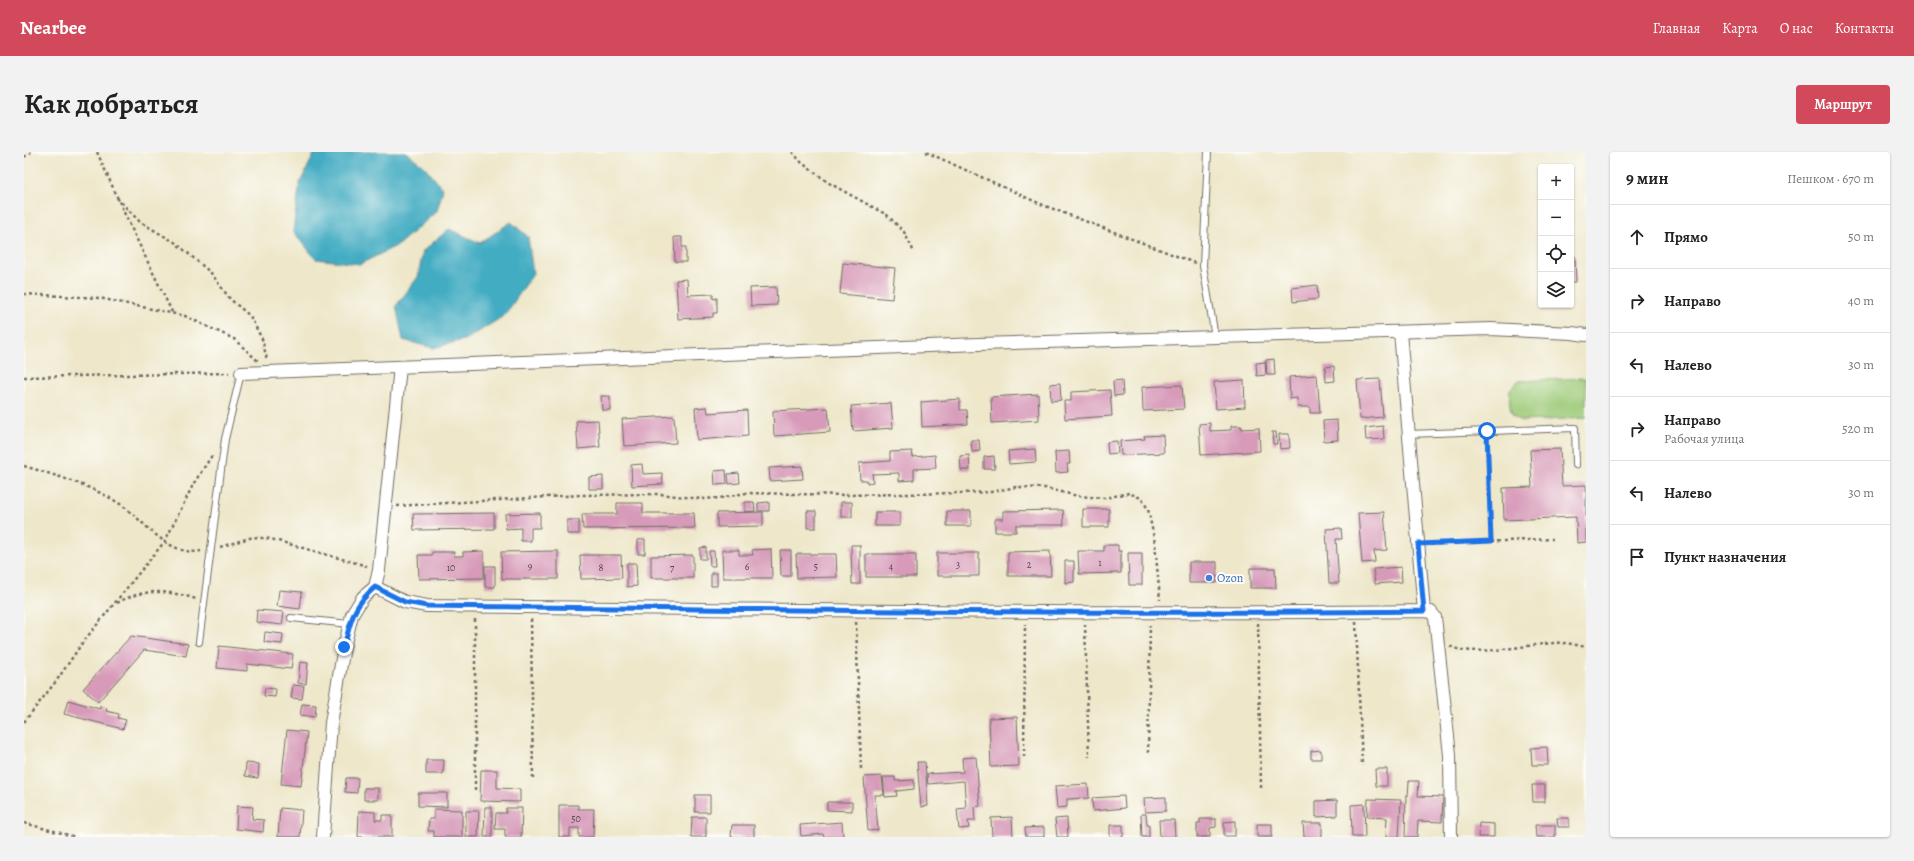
<!DOCTYPE html>
<html lang="ru">
<head>
<meta charset="utf-8">
<style>
	:root { --surface:#fff; --page:#f2f2f2; --text:#222; --muted:#767676; --line:#e0e0e0; --accent:#d1495b }
	body { margin:0; font-family:Alegreya,serif; background:var(--page); color:var(--text) }
	.controls { position:absolute; right:12px; top:12px; display:grid; overflow:hidden; border-radius:4px; box-shadow:0 1px 3px #0004 }
	.controls button { width:36px; height:36px; display:grid; place-items:center; padding:0; border:0; border-bottom:1px solid var(--line); background:var(--surface); color:var(--text); font:20px sans-serif }
	.stop { position:absolute; width:12px; height:12px; margin:-9px; border:3px solid #1a73e8; border-radius:50%; background:#fff }
	.stop.end { background:#1a73e8; border-color:#fff; box-shadow:0 1px 4px #0008 }
	.list { margin:0; padding:0; list-style:none }
	h2 { display:flex; justify-content:space-between; align-items:center; height:52px; margin:0; padding:0 16px; font-size:17px }
	h2 small { font-size:13px; font-weight:400; color:var(--muted) }
	.list li { display:grid; grid-template-columns:26px 1fr auto; gap:12px; align-items:center; box-sizing:border-box; height:64px; padding:0 16px; border-top:1px solid var(--line) }
	.list b { display:block; font-size:15px; white-space:nowrap }
	.list p { margin:0; font-size:13px; white-space:nowrap; color:var(--muted) }
	.list em { font-size:13px; font-style:normal; color:var(--muted) }
	.icon { flex:none; width:22px; height:22px; fill:none; stroke:currentColor; stroke-width:2; stroke-linecap:round; stroke-linejoin:round }
	.map { position:relative; flex:none; width:1562px; height:685px; overflow:hidden; border-radius:4px }
	header { display:flex; align-items:center; gap:24px; box-sizing:border-box; height:56px; padding:0 20px; background:var(--accent); color:#fff }
	header strong { font-size:19px }
	nav { display:flex; gap:22px; margin-inline-start:auto; font-size:14px }
	.intro { display:flex; align-items:center; justify-content:space-between; box-sizing:border-box; height:96px; padding:0 24px }
	h1 { margin:0; font-size:28px }
	.button { padding:10px 18px; border-radius:4px; background:var(--accent); color:#fff; font-size:14px; font-weight:700 }
	main { display:flex; gap:24px; padding:0 24px }
	aside { flex:1; background:var(--surface); border-radius:4px; box-shadow:0 1px 3px #0004 }
	.map>svg:first-child { display:block }
	.green { fill:#9dcb79; stroke:#647b52 }
	.water { fill:#43acc2; stroke:#376c76 }
	.building { fill:#d79ab9 }
	.lines { fill:none; stroke-linecap:round; stroke-linejoin:round }
	.lane-casing { stroke:#6f6d63; stroke-width:8 }
	.street-casing { stroke:#6f6d63; stroke-width:14 }
	.path { stroke:#6f6d63; stroke-width:2.5; stroke-dasharray:3 3; stroke-linecap:butt }
	.lane { stroke:#fff; stroke-width:6 }
	.street { stroke:#fff; stroke-width:12 }
	.route { stroke:#1a73e8; stroke-width:5 }
	.shop-dot { fill:#3f7fe0; stroke:#fdfcf7; stroke-width:1.5 }
	.labels { text-anchor:middle; stroke-width:4; stroke-linejoin:round; paint-order:stroke }
	.number-label { font-size:10px; fill:#56474e }
	.shop-label { font-size:12px; fill:#366cbe; stroke:#fdfcf7; text-anchor:start }
</style>
</head>
<body>
<header>
<strong>Nearbee</strong>
<nav><a>Главная</a><a>Карта</a><a>О нас</a><a>Контакты</a></nav>
</header>
<div class="intro"><h1>Как добраться</h1><a class="button">Маршрут</a></div>
<main>
<div class="map">
<svg width="1562" height="685" viewBox="0 0 1562 685">
	<rect width="100%" height="100%" fill="#fdfcf7"/>
	<filter id="ink" filterUnits="userSpaceOnUse"><feTurbulence type="fractalNoise" baseFrequency=".025" numOctaves="2"/><feDisplacementMap in="SourceGraphic" scale="8" xChannelSelector="R" yChannelSelector="G"/><feConvolveMatrix kernelMatrix="1 2 1 2 8 2 1 2 1" color-interpolation-filters="sRGB"/></filter>
	<filter id="wash" filterUnits="userSpaceOnUse"><feTurbulence type="fractalNoise" baseFrequency=".012" numOctaves="4" result="noise"/><feDisplacementMap in="SourceGraphic" scale="16" xChannelSelector="R" yChannelSelector="G"/><feGaussianBlur stdDeviation="0.9" result="paint"/><feColorMatrix in="noise" values="0 0 0 0 0 0 0 0 0 0 0 0 0 0 0 0 0 1.4 0 .05"/><feComposite in="paint" operator="in"/></filter>
	<g filter="url(#wash)">
		<rect width="100%" height="100%" fill="#eee7ca"/>
		<path class="green" d="M 1560,226 L 1562,227 L 1562,266 L 1499,269 C 1484,267 1485,249 1486,237 L 1494,229 Z"/>
		<path class="water" d="M 291,0 L 382,0 L 400,14 L 419,37 L 413,59 L 374,93 L 336,112 L 292,107 L 269,79 L 276,31 Z
			M 487,70 L 504,85 L 509,122 L 481,163 L 443,187 L 409,196 L 379,188 L 372,154 L 394,125 L 399,99 L 425,77 L 456,91 Z"/>
		<g id="blocks">
			<path class="building" d="M 650,85 L 658,85 L 658,95 L 662,95 L 662,110 L 651,110 Z
				M 1547,104 L 1551,104 L 1552,130 L 1547,130 Z
				M 819,111 L 871,116 L 868,147 L 816,142 Z
				M 663,127 L 664,143 L 689,142 L 689,147 L 693,146 L 693,161 L 689,161 L 689,165 L 654,167 L 652,128 Z
				M 1293,133 L 1294,147 L 1269,150 L 1268,136 Z
				M 752,135 L 753,153 L 727,154 L 726,136 Z
				M 1250,207 L 1251,223 L 1243,223 L 1242,208 Z
				M 1241,210 L 1242,223 L 1233,224 L 1232,211 Z
				M 1310,214 L 1311,229 L 1302,230 L 1301,215 Z
				M 1293,223 L 1296,261 L 1286,261 L 1286,255 L 1274,255 L 1273,246 L 1266,247 L 1265,225 Z
				M 1356,227 L 1359,265 L 1336,267 L 1333,228 Z
				M 1098,228 L 1099,243 L 1090,244 L 1089,229 Z
				M 1220,228 L 1221,255 L 1192,257 L 1190,230 Z
				M 1036,231 L 1037,248 L 1027,249 L 1026,232 Z
				M 1158,233 L 1160,257 L 1119,259 L 1118,235 Z
				M 1086,238 L 1088,264 L 1041,267 L 1040,249 L 1047,249 L 1047,240 Z
				M 1014,242 L 1015,268 L 968,271 L 967,245 Z
				M 577,244 L 586,244 L 586,258 L 578,258 Z
				M 936,247 L 936,258 L 943,258 L 944,272 L 898,275 L 897,250 Z
				M 867,251 L 869,276 L 829,279 L 827,254 Z
				M 683,255 L 684,261 L 723,258 L 724,284 L 673,288 L 671,256 Z
				M 804,256 L 806,280 L 750,284 L 749,259 Z
				M 650,264 L 652,291 L 600,294 L 598,267 Z
				M 574,268 L 576,295 L 554,297 L 552,269 Z
				M 1313,268 L 1314,288 L 1300,289 L 1299,269 Z
				M 1186,271 L 1186,279 L 1207,278 L 1207,274 L 1217,274 L 1218,277 L 1235,276 L 1236,299 L 1177,303 L 1175,272 Z
				M 1359,274 L 1360,287 L 1342,288 L 1341,276 Z
				M 1248,280 L 1252,280 L 1253,292 L 1249,292 Z
				M 1255,282 L 1265,282 L 1266,296 L 1256,297 Z
				M 1139,283 L 1140,301 L 1097,303 L 1096,289 L 1121,287 L 1120,284 Z
				M 947,288 L 955,288 L 956,299 L 948,300 Z
				M 1093,289 L 1094,301 L 1084,302 L 1083,290 Z
				M 1011,297 L 1012,310 L 985,312 L 984,299 Z
				M 1536,297 L 1538,334 L 1562,333 L 1562,390 L 1553,391 L 1552,365 L 1480,368 L 1479,336 L 1508,335 L 1506,298 Z
				M 888,299 L 889,305 L 911,303 L 912,316 L 890,317 L 890,328 L 875,329 L 875,321 L 848,322 L 849,330 L 843,331 L 843,328 L 836,328 L 835,311 L 866,309 L 866,300 Z
				M 1045,299 L 1046,312 L 1043,312 L 1044,320 L 1032,321 L 1031,300 Z
				M 945,303 L 946,318 L 937,318 L 936,304 Z
				M 970,304 L 971,317 L 960,317 L 960,305 Z
				M 618,312 L 619,322 L 638,321 L 639,332 L 608,334 L 607,313 Z
				M 778,314 L 779,327 L 746,329 L 745,316 Z
				M 702,318 L 703,332 L 691,333 L 690,319 Z
				M 715,321 L 716,331 L 705,332 L 704,322 Z
				M 579,324 L 579,337 L 565,337 L 565,325 Z
				M 721,350 L 730,350 L 731,359 L 721,360 Z
				M 745,350 L 745,359 L 734,359 L 734,351 Z
				M 817,350 L 828,350 L 828,365 L 817,365 Z
				M 593,351 L 619,351 L 619,361 L 670,361 L 671,376 L 559,377 L 558,362 L 593,362 Z
				M 1059,357 L 1085,357 L 1085,375 L 1059,375 Z
				M 1039,358 L 1040,373 L 992,373 L 992,380 L 971,380 L 971,367 L 979,367 L 979,359 Z
				M 783,359 L 792,359 L 792,376 L 783,376 Z
				M 923,359 L 947,359 L 947,374 L 923,374 Z
				M 739,360 L 739,374 L 693,375 L 693,361 Z
				M 851,360 L 876,360 L 876,374 L 851,374 Z
				M 1360,360 L 1363,398 L 1350,399 L 1351,410 L 1338,411 L 1334,361 Z
				M 470,361 L 470,377 L 390,378 L 389,362 Z
				M 516,361 L 516,376 L 507,376 L 507,389 L 497,389 L 497,376 L 482,377 L 481,362 Z
				M 543,368 L 555,368 L 555,382 L 543,382 Z
				M 1317,376 L 1318,387 L 1312,387 L 1315,431 L 1305,431 L 1302,377 Z
				M 621,387 L 621,402 L 614,402 L 614,388 Z
				M 827,393 L 836,393 L 836,432 L 828,432 Z
				M 1080,393 L 1094,393 L 1094,399 L 1097,399 L 1097,421 L 1055,422 L 1054,399 L 1080,399 Z
				M 682,395 L 682,407 L 676,407 L 676,396 Z
				M 747,397 L 748,426 L 699,426 L 698,398 L 715,398 L 715,403 L 729,403 L 728,398 Z
				M 756,398 L 767,398 L 767,424 L 757,424 Z
				M 460,399 L 460,426 L 395,427 L 394,403 L 408,403 L 408,400 L 430,400 L 430,404 L 439,404 L 439,400 Z
				M 534,399 L 534,427 L 478,427 L 477,400 Z
				M 685,399 L 690,399 L 691,414 L 686,414 Z
				M 1026,399 L 1027,424 L 984,424 L 984,400 Z
				M 913,401 L 955,401 L 955,424 L 913,424 Z
				M 1104,401 L 1118,401 L 1118,433 L 1105,433 Z
				M 772,402 L 812,402 L 813,425 L 773,426 Z
				M 842,402 L 892,402 L 892,425 L 842,425 Z
				M 556,403 L 597,403 L 598,426 L 557,427 Z
				M 669,403 L 669,426 L 627,426 L 627,404 Z
				M 1041,409 L 1050,409 L 1050,430 L 1041,431 Z
				M 1165,410 L 1193,410 L 1193,431 L 1165,431 Z
				M 603,411 L 612,411 L 613,434 L 603,435 Z
				M 461,414 L 471,414 L 471,435 L 461,435 Z
				M 1377,415 L 1378,430 L 1351,432 L 1349,417 Z
				M 1226,416 L 1251,416 L 1252,436 L 1226,436 Z
				M 687,421 L 693,421 L 693,434 L 687,434 Z
				M 255,438 L 278,440 L 276,457 L 253,454 Z
				M 233,458 L 260,460 L 258,473 L 232,470 Z
				M 241,480 L 259,482 L 258,492 L 240,490 Z
				M 107,484 L 164,492 L 162,504 L 120,498 L 74,550 L 59,537 Z
				M 195,494 L 269,502 L 267,517 L 223,512 L 223,519 L 193,516 Z
				M 276,510 L 284,511 L 282,532 L 274,531 Z
				M 269,533 L 280,534 L 278,547 L 267,546 Z
				M 241,536 L 252,537 L 251,545 L 240,544 Z
				M 44,548 L 76,557 L 76,554 L 83,556 L 82,559 L 95,562 L 94,566 L 102,568 L 99,577 L 40,562 Z
				M 278,552 L 292,553 L 291,565 L 276,563 Z
				M 993,565 L 995,614 L 967,615 L 965,566 Z
				M 263,578 L 283,580 L 277,634 L 257,632 Z
				M 1523,595 L 1524,613 L 1508,613 L 1507,596 Z
				M 1297,598 L 1297,607 L 1287,607 L 1287,599 Z
				M 952,605 L 956,654 L 950,655 L 951,669 L 944,669 L 945,676 L 935,677 L 933,657 L 942,656 L 940,629 L 904,632 L 903,622 L 939,620 L 938,606 Z
				M 402,608 L 420,608 L 419,622 L 402,622 Z
				M 893,610 L 901,610 L 904,654 L 897,655 Z
				M 222,611 L 235,612 L 234,626 L 221,624 Z
				M 1351,617 L 1363,617 L 1363,634 L 1352,634 Z
				M 457,618 L 473,618 L 473,636 L 496,637 L 496,650 L 456,649 Z
				M 858,624 L 860,643 L 851,643 L 854,678 L 844,679 L 840,625 Z
				M 859,625 L 871,625 L 871,629 L 890,628 L 890,637 L 872,639 L 873,644 L 861,645 Z
				M 322,626 L 334,626 L 333,641 L 321,640 Z
				M 1385,629 L 1395,629 L 1394,644 L 1419,645 L 1418,670 L 1394,669 L 1393,685 L 1381,685 L 1382,643 L 1384,644 Z
				M 1064,632 L 1065,646 L 1043,647 L 1043,655 L 1033,656 L 1031,634 Z
				M 1508,633 L 1521,633 L 1521,650 L 1509,650 Z
				M 340,636 L 354,636 L 354,648 L 340,648 Z
				M 394,641 L 423,641 L 423,655 L 394,654 Z
				M 671,643 L 686,643 L 686,660 L 671,660 Z
				M 1100,644 L 1101,656 L 1069,659 L 1068,646 Z
				M 1142,645 L 1142,659 L 1121,660 L 1120,646 Z
				M 1344,647 L 1377,648 L 1375,685 L 1362,685 L 1363,666 L 1343,665 Z
				M 1313,648 L 1313,664 L 1292,665 L 1292,649 Z
				M 803,650 L 828,650 L 828,659 L 803,658 Z
				M 1340,652 L 1341,685 L 1328,685 L 1327,653 Z
				M 535,653 L 554,653 L 554,657 L 570,657 L 569,685 L 555,685 L 555,676 L 546,676 L 546,685 L 535,685 Z
				M 213,654 L 229,655 L 228,667 L 240,668 L 239,680 L 212,677 Z
				M 461,655 L 468,655 L 468,685 L 460,685 Z
				M 256,656 L 278,658 L 276,685 L 254,685 Z
				M 482,656 L 498,656 L 497,685 L 481,685 L 481,677 L 471,677 L 472,661 L 482,661 Z
				M 410,657 L 438,658 L 438,685 L 410,685 L 410,679 L 404,679 L 405,667 L 410,667 Z
				M 335,659 L 351,660 L 351,668 L 358,668 L 358,663 L 368,663 L 368,685 L 334,685 Z
				M 442,659 L 455,659 L 454,685 L 442,685 Z
				M 1117,662 L 1122,662 L 1123,673 L 1125,673 L 1125,685 L 1118,685 Z
				M 668,665 L 682,665 L 682,685 L 667,685 Z
				M 988,665 L 989,685 L 968,685 L 967,666 Z
				M 1043,666 L 1044,685 L 1033,685 L 1031,667 Z
				M 1533,666 L 1545,666 L 1545,675 L 1534,675 Z
				M 1176,667 L 1192,667 L 1192,675 L 1186,676 L 1186,685 L 1173,685 L 1173,671 L 1176,671 Z
				M 1135,668 L 1150,668 L 1151,685 L 1136,685 Z
				M 1211,669 L 1211,684 L 1200,684 L 1200,670 Z
				M 818,670 L 819,685 L 800,685 L 799,682 L 777,684 L 776,673 Z
				M 1279,671 L 1298,671 L 1298,685 L 1280,685 Z
				M 1455,671 L 1470,672 L 1470,685 L 1454,685 Z
				M 1233,672 L 1248,672 L 1248,685 L 1233,685 Z
				M 708,673 L 730,673 L 730,685 L 707,685 Z
				M 1086,673 L 1099,673 L 1099,685 L 1086,685 Z
				M 1511,673 L 1531,673 L 1531,685 L 1512,685 Z
				M 1020,675 L 1020,685 L 1002,685 L 1001,676 Z"/>
		</g>
	</g>
	<g filter="url(#ink)">
		<use href="#blocks" fill-opacity="0" stroke="#6f6d63" stroke-width="1"/>
		<g class="lines">
			<defs>
				<path id="lane" d="M 1184,0 L 1179,114 L 1191,185
					M 1384,282 L 1551,276 L 1552,313
					M 267,466 L 326,472
					M 175,490 L 201,287 L 217,221"/>
				<path id="street" d="M 1376,180 L 1400,459 L 1407,460 L 1411,465 L 1426,603 L 1427,685
					M 217,221 L 955,192 L 1467,177 L 1548,181 L 1562,183
					M 351,435 L 381,450 L 403,454 C 735,457 1068,463 1400,459
					M 299,685 L 307,571 L 320,495 L 328,463 L 339,445 L 351,435 L 355,418 L 376,215"/>
			</defs>
			<use href="#lane" class="lane-casing"/>
			<use href="#street" class="street-casing"/>
			<path class="path" d="M 73,0 L 103,67 L 149,162
				M 768,0 L 778,11 L 805,31 L 863,63 L 880,80 L 890,100
				M 902,0 L 1019,53 L 1171,111
				M 0,5 L 7,0
				M 93,46 L 116,70 L 152,91 L 187,121 L 206,147 L 226,164 L 238,187 L 243,208
				M 0,142 L 75,146 L 161,164 L 210,187 L 234,209
				M 0,225 L 205,221
				M 1463,288 L 1467,389
				M 0,314 C 33,324 67,333 96,352 C 121,369 144,405 177,399
				M 373,354 L 556,343 L 636,342 L 677,347 L 696,346 L 722,341 L 823,343 L 936,341 L 967,340 L 992,335 L 1021,336 L 1054,344 L 1081,346 L 1105,341 L 1117,346 L 1124,357 L 1131,391 L 1136,448
				M 1407,392 L 1529,387
				M 196,395 L 229,385 L 247,387 L 343,414
				M 93,451 C 120,436 143,438 172,447
				M 507,467 L 509,629
				M 832,470 L 837,617
				M 1332,470 L 1338,614
				M 1234,471 L 1237,636
				M 1061,472 L 1065,605
				M 1426,494 C 1446,506 1506,492 1531,491 C 1541,490 1552,493 1562,495
				M 0,570 L 33,528 L 59,490 L 141,389 L 170,331 L 189,302
				M 1124,601 L 1126,473
				M 1000,605 L 1001,472
				M 451,638 L 451,467
				M 0,671 L 52,685"/>
			<use href="#lane" class="lane"/>
			<use href="#street" class="street"/>
		</g>
	</g>
	<g class="lines" filter="url(#ink)">
		<path class="route" d="M 320,495 C 327,468 329,454 351,435 L 381,450 L 403,454 C 735,457 1068,463 1400,459 L 1394,392 L 1467,389 L 1463,279"/>
	</g>
	<circle class="shop-dot" cx="1185" cy="426" r="4"/>
	<g class="labels">
		<g class="number-label">
			<text x="1076" y="414">1</text>
			<text x="934" y="416">3</text>
			<text x="1005" y="416">2</text>
			<text x="506" y="417">9</text>
			<text x="723" y="418">6</text>
			<text x="792" y="418">5</text>
			<text x="867" y="418">4</text>
			<text x="427" y="419">10</text>
			<text x="577" y="419">8</text>
			<text x="648" y="419">7</text>
			<text x="552" y="670">50</text>
		</g>
		<g class="shop-label">
			<text x="1193" y="430">Ozon</text>
		</g>
	</g>
</svg>
<div class="controls">
<button>+</button>
<button>−</button>
<button><svg class="icon" aria-label="locate" viewBox="0 0 24 24"><circle cx="12" cy="12" r="6"/><path d="M12 2v4M12 18v4M2 12h4M18 12h4"/></svg></button>
<button><svg class="icon" aria-label="layers" viewBox="0 0 24 24"><path d="M12 4l9 5-9 5-9-5zM3 14l9 5 9-5"/></svg></button>
</div>
<div class="stop" style="left:1463px;top:279px"></div>
<div class="stop end" style="left:320px;top:495px"></div>
</div>
<aside>
<h2>9 мин<small>Пешком · 670 m</small></h2>
<ul class="list">
<li><svg class="icon" aria-label="ahead" viewBox="0 0 24 24"><path d="M12 20V5M6 11l6-6 6 6"/></svg><div><b>Прямо</b></div><em>50 m</em></li>
<li><svg class="icon" aria-label="right" viewBox="0 0 24 24"><path d="M7 20v-9h11M14 6l5 5-5 5"/></svg><div><b>Направо</b></div><em>40 m</em></li>
<li><svg class="icon" aria-label="left" viewBox="0 0 24 24"><path d="M17 20v-9H6M10 6l-5 5 5 5"/></svg><div><b>Налево</b></div><em>30 m</em></li>
<li><svg class="icon" aria-label="right" viewBox="0 0 24 24"><path d="M7 20v-9h11M14 6l5 5-5 5"/></svg><div><b>Направо</b><p>Рабочая улица</p></div><em>520 m</em></li>
<li><svg class="icon" aria-label="left" viewBox="0 0 24 24"><path d="M17 20v-9H6M10 6l-5 5 5 5"/></svg><div><b>Налево</b></div><em>30 m</em></li>
<li><svg class="icon" aria-label="arrive" viewBox="0 0 24 24"><path d="M6 21V4h12l-3 4 3 4H6"/></svg><div><b>Пункт назначения</b></div></li>
</ul>
</aside>
</main>
</body>
</html>
